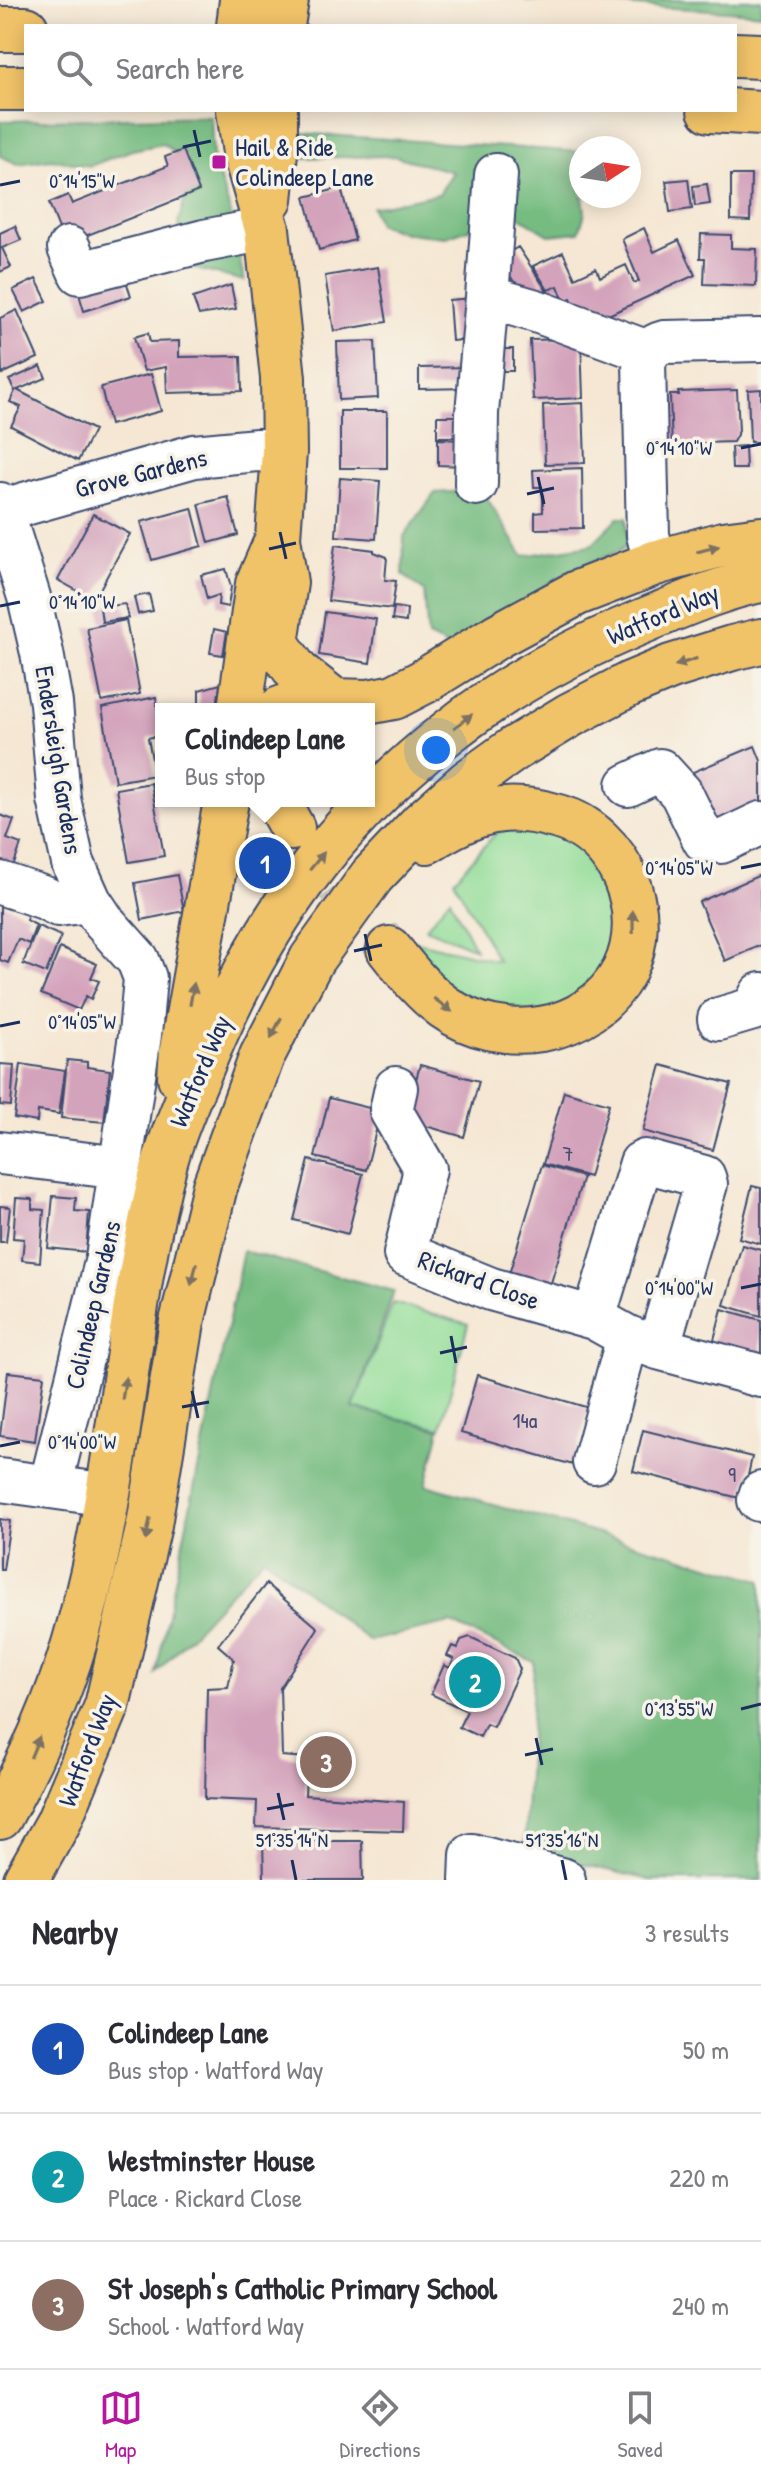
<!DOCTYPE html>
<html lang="en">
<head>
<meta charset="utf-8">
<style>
	:root { --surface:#fff; --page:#f7f7f7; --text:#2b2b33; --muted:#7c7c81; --line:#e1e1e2; --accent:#b5179e }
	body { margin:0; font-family:"Patrick Hand",sans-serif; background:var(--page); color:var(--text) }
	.compass { position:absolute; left:569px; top:136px; width:72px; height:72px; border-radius:50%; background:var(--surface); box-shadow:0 4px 20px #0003; rotate:78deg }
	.you { position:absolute; left:436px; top:750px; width:28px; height:28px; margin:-20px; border:6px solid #fff; border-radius:50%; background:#1a73e8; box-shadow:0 0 0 12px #1a73e833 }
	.badge { display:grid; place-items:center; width:52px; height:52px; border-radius:50%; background:var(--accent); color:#fff; font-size:26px; font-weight:700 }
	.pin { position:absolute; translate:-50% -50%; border:4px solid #fff; box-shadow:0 2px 8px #0006 }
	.popup { position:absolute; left:155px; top:703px; width:220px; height:104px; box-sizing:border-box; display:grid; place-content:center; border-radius:0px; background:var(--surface); filter:drop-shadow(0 2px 6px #0005); font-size:26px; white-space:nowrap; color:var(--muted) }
	.popup b { font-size:30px; color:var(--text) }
	.popup::after { content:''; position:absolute; left:50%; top:100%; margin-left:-16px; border:16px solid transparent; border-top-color:var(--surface) }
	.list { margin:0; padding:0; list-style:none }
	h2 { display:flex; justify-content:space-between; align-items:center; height:104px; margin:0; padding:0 32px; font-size:34px }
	h2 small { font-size:26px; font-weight:400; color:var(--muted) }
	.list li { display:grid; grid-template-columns:52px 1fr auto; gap:24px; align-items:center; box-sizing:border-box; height:128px; padding:0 32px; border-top:2px solid var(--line) }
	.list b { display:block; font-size:30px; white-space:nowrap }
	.list p { margin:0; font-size:26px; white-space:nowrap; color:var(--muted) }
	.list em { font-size:26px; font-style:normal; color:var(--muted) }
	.icon { flex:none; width:44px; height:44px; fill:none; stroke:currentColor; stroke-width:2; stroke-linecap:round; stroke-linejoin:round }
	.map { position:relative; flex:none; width:761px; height:1880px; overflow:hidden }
	.search { position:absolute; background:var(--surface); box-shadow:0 4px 20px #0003; left:24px; right:24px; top:24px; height:88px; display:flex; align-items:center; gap:20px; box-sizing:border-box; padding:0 28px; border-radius:0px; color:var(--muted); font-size:30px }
	.sheet { height:488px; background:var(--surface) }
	nav { display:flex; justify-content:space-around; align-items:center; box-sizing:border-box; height:112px; border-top:2px solid var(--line); background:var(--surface); font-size:22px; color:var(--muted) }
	nav a { display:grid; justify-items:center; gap:4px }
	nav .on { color:var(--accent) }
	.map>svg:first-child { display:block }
	.green { fill:#93dd99; stroke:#57867c; stroke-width:2 }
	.forest { fill:#76bc81; stroke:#487670; stroke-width:2 }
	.building { fill:#d3a2bb }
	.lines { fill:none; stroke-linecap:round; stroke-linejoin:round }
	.highway-tunnel { stroke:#c9c2bc; stroke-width:44; stroke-dasharray:44 22; stroke-linecap:butt }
	.minor-casing { stroke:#3c4b70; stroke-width:46 }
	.major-casing { stroke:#3c4b70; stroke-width:48 }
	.highway-casing { stroke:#3c4b70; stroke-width:48 }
	.minor { stroke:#fff; stroke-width:42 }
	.major { stroke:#f1c369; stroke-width:44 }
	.highway { stroke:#f1c369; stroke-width:44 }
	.oneway { fill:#7b7263 }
	.ticks { fill:none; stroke:#1b2f5e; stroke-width:3 }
	.poi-dot { fill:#b5179e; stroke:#f7f3e8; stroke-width:3 }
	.labels { text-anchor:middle; stroke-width:7; stroke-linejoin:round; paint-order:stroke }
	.number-label { font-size:22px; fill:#494c75 }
	.poi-label { font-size:26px; fill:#1b2f5e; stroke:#f7f3e8; text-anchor:start }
	.street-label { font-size:26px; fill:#1b2f5e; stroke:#f7f3e8 }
	.ticks-label { font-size:20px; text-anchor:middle; fill:#1b2f5e; stroke:#f7f3e8; stroke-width:7; stroke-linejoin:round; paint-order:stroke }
</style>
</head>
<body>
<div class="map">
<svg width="761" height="1880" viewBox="0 0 761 1880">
	<rect width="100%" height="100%" fill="#f7f3e8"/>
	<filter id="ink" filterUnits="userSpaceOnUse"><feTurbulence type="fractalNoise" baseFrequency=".0125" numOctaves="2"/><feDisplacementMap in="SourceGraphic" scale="16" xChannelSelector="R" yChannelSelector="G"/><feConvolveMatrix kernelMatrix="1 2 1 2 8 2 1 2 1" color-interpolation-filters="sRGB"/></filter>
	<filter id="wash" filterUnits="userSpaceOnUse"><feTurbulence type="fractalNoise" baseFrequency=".006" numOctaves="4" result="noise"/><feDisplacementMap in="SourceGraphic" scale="32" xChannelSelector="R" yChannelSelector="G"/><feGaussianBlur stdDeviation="1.8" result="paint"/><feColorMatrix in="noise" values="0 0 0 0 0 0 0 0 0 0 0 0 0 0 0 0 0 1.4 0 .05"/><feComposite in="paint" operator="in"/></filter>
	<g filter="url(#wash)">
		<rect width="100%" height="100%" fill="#f5e7d3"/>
		<path class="green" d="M 528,822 L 573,837 L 613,890 L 618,937 L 603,971 L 559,1011 L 494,1011 L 445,987 L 409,940 L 498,961 L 454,880 L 496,833 Z
			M 450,898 L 450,899 L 475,949 L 426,928 Z
			M 393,1303 L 468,1324 L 441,1428 L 353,1408 Z"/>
		<path class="forest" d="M 525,0 L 761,0 L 761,14 L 728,11 Z
			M 211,116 L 213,159 L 230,210 L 244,281 L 187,267 L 178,223 L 191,178 L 181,157 L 163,144 L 132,150 L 90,166 L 51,159 L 18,164 L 0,156 L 0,121 Z
			M 299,133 L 581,152 L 581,196 L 583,196 L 585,213 L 579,232 L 549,235 L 520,217 L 506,201 L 486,223 L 446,237 L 405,233 L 378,224 L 372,207 L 439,194 L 453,172 L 394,156 L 299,158 Z
			M 482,490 L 523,556 L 591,545 L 618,518 L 627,518 L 627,547 L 554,580 L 480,630 L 449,647 L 428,637 L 424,591 L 403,575 L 404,536 L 435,493 Z
			M 243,1251 L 394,1291 L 353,1408 L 440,1429 L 426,1485 L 761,1580 L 761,1880 L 650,1880 L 524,1851 L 534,1662 L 451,1623 L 369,1641 L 264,1557 L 156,1673 Z"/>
		<g id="blocks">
			<path class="building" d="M 183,150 L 199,191 L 65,244 L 49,203 L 68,195 L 72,204 L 168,166 L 165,157 Z
				M 731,175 L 751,175 L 750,221 L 731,220 Z
				M 688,179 L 692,209 L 670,212 L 666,181 Z
				M 707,184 L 710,204 L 695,206 L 693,186 Z
				M 341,188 L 355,240 L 319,250 L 305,197 Z
				M 15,226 L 21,240 L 2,248 L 11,267 L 0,272 L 0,233 Z
				M 644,228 L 654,252 L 679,240 L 695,275 L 591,323 L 580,316 L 571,298 L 564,301 L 558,286 L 548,290 L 533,266 L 563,252 L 575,278 L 596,268 L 600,277 L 626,265 L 634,283 L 639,281 L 622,239 Z
				M 701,234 L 731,235 L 731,248 L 757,249 L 756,286 L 704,284 L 705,258 L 700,258 Z
				M 518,247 L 549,294 L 530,306 L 499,259 Z
				M 378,267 L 387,322 L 334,331 L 325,276 Z
				M 123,272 L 131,296 L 84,311 L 77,287 Z
				M 36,279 L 47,301 L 24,312 L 13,290 Z
				M 231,285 L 236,309 L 199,315 L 193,298 Z
				M 472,298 L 475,339 L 452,341 L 449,300 Z
				M 17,310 L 38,358 L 2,374 L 0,318 Z
				M 148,333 L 150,342 L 179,341 L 179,357 L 241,356 L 242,391 L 167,393 L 166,367 L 144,371 L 134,337 Z
				M 581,339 L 583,398 L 533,400 L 530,340 Z
				M 375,341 L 378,398 L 339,400 L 337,342 Z
				M 502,349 L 513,349 L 513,371 L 493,371 Z
				M 41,366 L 46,378 L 17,390 L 94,430 L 78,461 L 11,426 L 21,407 L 10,402 L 15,391 L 9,380 Z
				M 470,367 L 470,388 L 419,389 L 419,368 Z
				M 151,374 L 161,411 L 110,425 L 101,387 Z
				M 761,389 L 761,442 L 750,442 L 748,390 Z
				M 737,390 L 739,431 L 733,442 L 702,443 L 702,448 L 672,449 L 670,395 L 679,395 L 678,392 Z
				M 583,403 L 585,463 L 545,464 L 543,405 Z
				M 340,411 L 387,411 L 387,468 L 340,468 Z
				M 437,416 L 465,416 L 465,437 L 437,437 Z
				M 438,439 L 465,440 L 464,466 L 438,465 Z
				M 745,446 L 746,469 L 732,469 L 731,447 Z
				M 582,468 L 583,528 L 535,529 L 535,513 L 543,512 L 543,499 L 542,487 L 534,487 L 533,470 Z
				M 340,478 L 380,481 L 376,539 L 336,536 Z
				M 228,497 L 238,535 L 209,543 L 199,504 Z
				M 192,508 L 202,546 L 152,560 L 141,522 Z
				M 93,514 L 130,534 L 94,600 L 58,580 Z
				M 335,545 L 374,550 L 374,552 L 387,557 L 385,580 L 396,581 L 392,609 L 328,601 Z
				M 226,569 L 231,587 L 228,607 L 218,605 L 219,595 L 207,599 L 201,575 Z
				M 149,594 L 153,611 L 138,614 L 134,597 Z
				M 125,604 L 128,618 L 102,622 L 100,607 Z
				M 394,607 L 407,609 L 406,622 L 392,620 Z
				M 325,612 L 376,619 L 370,663 L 319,655 Z
				M 126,620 L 140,694 L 102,702 L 87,628 Z
				M 214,629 L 227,632 L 223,655 L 210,653 Z
				M 220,684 L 217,709 L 199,709 L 199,690 Z
				M 156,697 L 161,735 L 148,738 L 155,775 L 115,782 L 102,708 Z
				M 755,746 L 761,761 L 761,813 L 718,831 L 693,772 Z
				M 151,783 L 164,856 L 129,862 L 116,789 Z
				M 0,815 L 14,820 L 7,839 L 21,844 L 12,870 L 0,865 Z
				M 177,875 L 184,911 L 142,920 L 135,883 Z
				M 760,875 L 761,945 L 725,961 L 699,902 Z
				M 0,903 L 28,915 L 26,920 L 36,925 L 29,944 L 18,939 L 8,963 L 0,960 Z
				M 38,926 L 61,936 L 46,973 L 23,964 Z
				M 60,948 L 97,964 L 91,978 L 99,981 L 91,999 L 86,996 L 79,1010 L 41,994 Z
				M 67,1060 L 87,1062 L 87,1067 L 110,1070 L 104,1122 L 61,1118 Z
				M 0,1064 L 14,1065 L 11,1106 L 0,1105 Z
				M 21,1064 L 65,1071 L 59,1114 L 38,1111 L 37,1122 L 14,1118 Z
				M 420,1065 L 479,1081 L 464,1137 L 405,1120 Z
				M 661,1065 L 731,1084 L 713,1150 L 643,1131 Z
				M 564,1091 L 609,1104 L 589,1177 L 543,1164 Z
				M 329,1098 L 381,1111 L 366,1170 L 315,1157 Z
				M 309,1160 L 363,1174 L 348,1234 L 294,1220 Z
				M 542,1165 L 583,1177 L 550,1286 L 509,1274 Z
				M 752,1186 L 761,1188 L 761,1244 L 739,1238 Z
				M 53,1196 L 76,1198 L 75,1211 L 89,1212 L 86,1252 L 48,1248 Z
				M 16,1198 L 32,1199 L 32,1209 L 44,1210 L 40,1262 L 22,1260 L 24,1239 L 13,1238 Z
				M 0,1206 L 10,1207 L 6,1242 L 0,1242 Z
				M 742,1245 L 761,1250 L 761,1316 L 724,1305 Z
				M 722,1309 L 761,1320 L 761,1355 L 710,1355 Z
				M 8,1372 L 44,1376 L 35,1441 L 0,1436 Z
				M 477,1375 L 589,1408 L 573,1465 L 461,1433 Z
				M 643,1430 L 752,1457 L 743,1499 L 633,1471 Z
				M 0,1519 L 10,1521 L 3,1570 L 0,1570 Z
				M 266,1584 L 318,1628 L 280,1688 L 282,1756 L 307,1758 L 305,1795 L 404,1802 L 403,1831 L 256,1827 L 257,1801 L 205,1799 L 207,1688 L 228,1687 L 234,1659 L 218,1645 Z
				M 470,1637 L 515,1658 L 520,1669 L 493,1727 L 486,1724 L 480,1737 L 459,1727 L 467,1711 L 431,1694 L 444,1665 L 450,1668 L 454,1659 L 447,1656 L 452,1646 L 458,1648 L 461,1640 Z
				M 263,1841 L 362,1841 L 363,1880 L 264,1880 Z"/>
		</g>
	</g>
	<g filter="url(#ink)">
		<use href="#blocks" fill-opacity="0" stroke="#3c4b70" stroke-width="2"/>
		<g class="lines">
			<path class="highway-tunnel" d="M 296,833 L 389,949"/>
			<defs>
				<path id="minor" d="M 69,248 L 80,273 L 204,241 L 267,229
					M 487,297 L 496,175
					M 476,484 L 477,413 L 487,297 L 536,311 L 648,352
					M 0,504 L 29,597 L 42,653 L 51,703 L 59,799 L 73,863 L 90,901 L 104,922 L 138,960 L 145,978 L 140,1035 L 107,1258 L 50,1487
					M 0,511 L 194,456 L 257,450 L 284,452
					M 655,563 L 648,535 L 644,362 C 649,351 652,345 664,342 L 761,340
					M 628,785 L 660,770 L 681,793 L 704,840 L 721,842 L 761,823
					M 0,883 L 45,898 L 58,905 L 90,901
					M 719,1019 L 753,1009 L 761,994
					M 396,1088 L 391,1111 L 425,1169 L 405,1254 L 491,1289 L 594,1318 L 628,1337 L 658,1348 L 761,1376
					M 0,1153 L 121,1168
					M 594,1318 L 641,1163 L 645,1161 L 704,1177 L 706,1184 L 658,1348
					M 594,1462 L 628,1337
					M 0,1480 L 108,1495
					M 759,1500 L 761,1493
					M 471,1880 L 472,1855 L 564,1880"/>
				<path id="major" d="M 239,26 L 242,0
					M 282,26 L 286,0
					M 239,110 L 245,153 L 267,229 L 283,378 L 284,452 L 278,538 L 285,583 L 276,643 L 297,672 L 334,701 L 368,702 L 394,697 L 423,682 L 499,635 L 577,593 L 655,563
					M 270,199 L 275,153 L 275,110"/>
				<path id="highway" d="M 0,29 L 26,29
					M 735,55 L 761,56
					M 0,88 L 26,88
					M 710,110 L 761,113
					M 655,563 L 723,544 L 761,539
					M 240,709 L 258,584 L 278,538
					M 280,709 L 294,704 L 334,701
					M 277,801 L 292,828
					M 389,949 C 406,970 422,991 444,1007 C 501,1048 590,1036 624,971 C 653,913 621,835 559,817 C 505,801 474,811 427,841
					M 180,1077 L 182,1050 L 226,801
					M 0,1817 C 34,1755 62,1691 80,1623 C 122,1472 125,1313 165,1162 C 174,1129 188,1099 201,1068 C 258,928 329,826 447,733 C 511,682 583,645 658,615 C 692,601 725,587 761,580
					M 26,1880 L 58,1823 L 107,1706 L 149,1525 L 182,1322 L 215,1186 L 262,1056 L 312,959 L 372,876 L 421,824 L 468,782 L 514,749 L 570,715 L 630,684 L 671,667 L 732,648 L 761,641"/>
			</defs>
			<use href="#minor" class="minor-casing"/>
			<use href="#major" class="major-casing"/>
			<use href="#highway" class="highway-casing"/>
			<use href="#minor" class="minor"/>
			<use href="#major" class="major"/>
			<use href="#highway" class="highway"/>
		</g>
		<defs><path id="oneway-solid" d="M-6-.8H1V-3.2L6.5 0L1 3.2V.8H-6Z" transform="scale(2)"/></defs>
		<g class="oneway">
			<use href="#oneway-solid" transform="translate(708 549) rotate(-15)"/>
			<use href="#oneway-solid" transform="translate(686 662) rotate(162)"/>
			<use href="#oneway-solid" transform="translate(463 721) rotate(-37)"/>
			<use href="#oneway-solid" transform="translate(317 861) rotate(-51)"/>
			<use href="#oneway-solid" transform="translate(633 922) rotate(-91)"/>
			<use href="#oneway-solid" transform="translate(192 994) rotate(-80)"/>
			<use href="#oneway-solid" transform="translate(443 1005) rotate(36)"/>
			<use href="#oneway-solid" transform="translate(276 1028) rotate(117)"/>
			<use href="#oneway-solid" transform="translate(194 1274) rotate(104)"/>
			<use href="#oneway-solid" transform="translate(124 1388) rotate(-81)"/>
			<use href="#oneway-solid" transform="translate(148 1529) rotate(101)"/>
			<use href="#oneway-solid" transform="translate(35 1747) rotate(-67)"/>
		</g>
	</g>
	<path class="ticks" d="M 194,130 L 200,157M 183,147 L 211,141M 0,185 L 20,181M 741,448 L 761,444M 538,477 L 544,504M 527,494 L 554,488M 280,532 L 286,559M 269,549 L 296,543M 0,606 L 20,602M 741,868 L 761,864M 365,934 L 371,961M 354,951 L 382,945M 0,1026 L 20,1022M 741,1288 L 761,1284M 451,1336 L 456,1363M 440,1353 L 467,1347M 192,1391 L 198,1418M 182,1407 L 209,1402M 0,1446 L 20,1442M 741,1709 L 761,1704M 536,1738 L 542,1765M 525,1755 L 553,1749M 278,1793 L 284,1820M 267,1809 L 294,1804M 292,1860 L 296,1880M 562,1860 L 566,1880"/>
	<rect class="poi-dot" x="211" y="154" width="16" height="16" rx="4"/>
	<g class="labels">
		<g class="number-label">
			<text x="568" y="1161">7</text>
			<text x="525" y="1428">14a</text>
			<text x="732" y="1482">9</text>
		</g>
		<g class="poi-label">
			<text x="235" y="156">Hail &amp; Ride<tspan x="235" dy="30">Colindeep Lane</tspan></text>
		</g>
		<g class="street-label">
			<text transform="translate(141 473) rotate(-14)" y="9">Grove Gardens</text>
			<text transform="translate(663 614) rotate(-23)" y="9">Watford Way</text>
			<text transform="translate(59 760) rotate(81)" y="9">Endersleigh Gardens</text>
			<text transform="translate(200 1071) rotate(-67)" y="9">Watford Way</text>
			<text transform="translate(479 1280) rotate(20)" y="9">Rickard Close</text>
			<text transform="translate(93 1305) rotate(-77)" y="9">Colindeep Gardens</text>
			<text transform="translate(87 1750) rotate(-69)" y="9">Watford Way</text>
		</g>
	</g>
	<g class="ticks-label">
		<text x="82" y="188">0°14'15"W</text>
		<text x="679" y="455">0°14'10"W</text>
		<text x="82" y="609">0°14'10"W</text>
		<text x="679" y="875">0°14'05"W</text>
		<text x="82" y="1029">0°14'05"W</text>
		<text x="679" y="1295">0°14'00"W</text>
		<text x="82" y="1449">0°14'00"W</text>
		<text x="679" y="1716">0°13'55"W</text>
		<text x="292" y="1847">51°35'14"N</text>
		<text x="562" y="1847">51°35'16"N</text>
	</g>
</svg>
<svg class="compass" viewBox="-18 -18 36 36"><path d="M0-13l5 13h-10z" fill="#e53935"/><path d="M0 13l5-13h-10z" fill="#7c7c81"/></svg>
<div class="you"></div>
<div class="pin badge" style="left:265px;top:863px;background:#1a4fb4">1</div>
<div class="popup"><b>Colindeep Lane</b>Bus stop</div>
<div class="pin badge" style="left:475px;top:1682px;background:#0f9aa8">2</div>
<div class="pin badge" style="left:326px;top:1762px;background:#8d6e63">3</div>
<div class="search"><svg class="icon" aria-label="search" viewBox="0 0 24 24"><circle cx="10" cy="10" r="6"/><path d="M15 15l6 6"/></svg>Search here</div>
</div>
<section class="sheet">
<h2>Nearby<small>3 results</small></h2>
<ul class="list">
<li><span class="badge" style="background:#1a4fb4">1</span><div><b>Colindeep Lane</b><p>Bus stop · Watford Way</p></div><em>50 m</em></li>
<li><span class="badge" style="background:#0f9aa8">2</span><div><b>Westminster House</b><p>Place · Rickard Close</p></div><em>220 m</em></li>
<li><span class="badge" style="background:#8d6e63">3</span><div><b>St Joseph's Catholic Primary School</b><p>School · Watford Way</p></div><em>240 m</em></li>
</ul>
</section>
<nav>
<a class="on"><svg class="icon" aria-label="map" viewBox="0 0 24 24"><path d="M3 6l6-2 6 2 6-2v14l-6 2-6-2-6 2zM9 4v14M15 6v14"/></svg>Map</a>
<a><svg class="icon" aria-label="directions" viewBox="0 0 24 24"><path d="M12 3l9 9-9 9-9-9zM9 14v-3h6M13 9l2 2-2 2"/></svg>Directions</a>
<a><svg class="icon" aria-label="saved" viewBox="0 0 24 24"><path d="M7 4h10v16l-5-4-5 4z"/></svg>Saved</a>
</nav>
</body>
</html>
